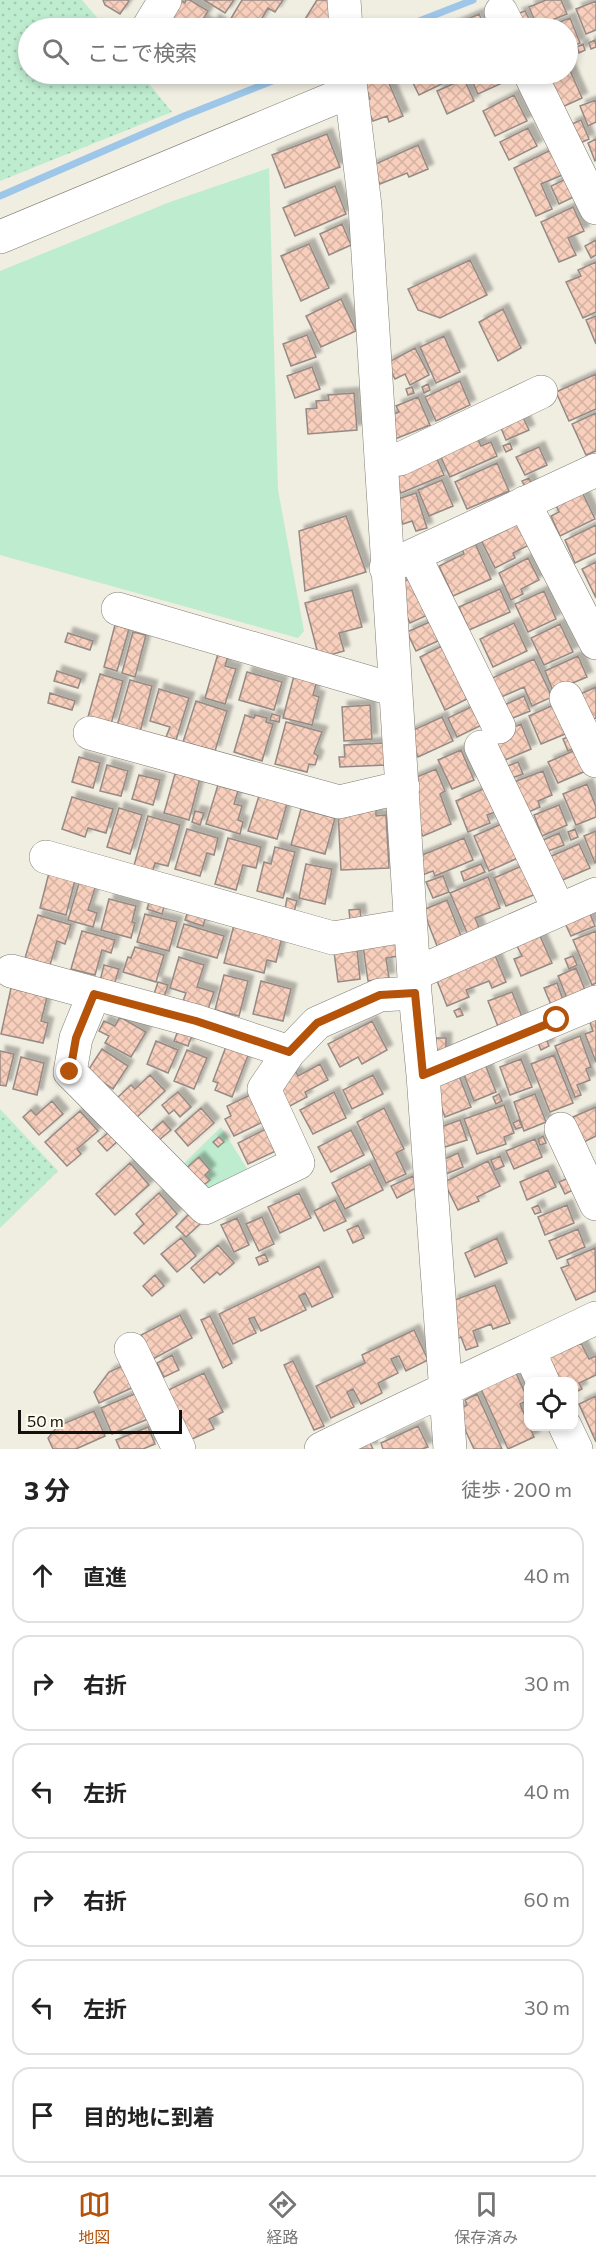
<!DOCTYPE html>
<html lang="ja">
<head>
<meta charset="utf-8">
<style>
	:root { --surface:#fff; --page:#f6f6f6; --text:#222; --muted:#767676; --line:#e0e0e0; --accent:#b45309 }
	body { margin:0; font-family:Commissioner,"Noto Sans JP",sans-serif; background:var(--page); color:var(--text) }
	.controls { position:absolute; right:18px; bottom:18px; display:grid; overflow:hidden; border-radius:12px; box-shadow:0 3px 9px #0003 }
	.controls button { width:54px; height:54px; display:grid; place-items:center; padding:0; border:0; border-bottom:2px solid var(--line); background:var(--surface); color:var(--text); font:30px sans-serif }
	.scale { position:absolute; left:18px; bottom:15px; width:164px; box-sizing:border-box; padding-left:6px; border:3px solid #12110d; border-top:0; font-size:16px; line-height:21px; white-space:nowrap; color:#12110d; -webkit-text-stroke:4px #fefbee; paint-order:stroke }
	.stop { position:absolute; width:18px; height:18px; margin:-14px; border:4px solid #b45309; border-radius:50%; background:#fff }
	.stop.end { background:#b45309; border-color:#fff; box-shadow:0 2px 6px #0008 }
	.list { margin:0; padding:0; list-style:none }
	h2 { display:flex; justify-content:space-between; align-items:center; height:78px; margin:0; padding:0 24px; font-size:26px }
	h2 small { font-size:20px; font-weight:400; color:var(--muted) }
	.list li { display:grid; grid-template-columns:39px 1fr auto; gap:18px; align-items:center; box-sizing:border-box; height:96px; margin:0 12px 12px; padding:0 12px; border:2px solid var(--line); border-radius:18px }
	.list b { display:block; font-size:22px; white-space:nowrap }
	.list em { font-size:20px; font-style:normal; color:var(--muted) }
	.icon { flex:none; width:33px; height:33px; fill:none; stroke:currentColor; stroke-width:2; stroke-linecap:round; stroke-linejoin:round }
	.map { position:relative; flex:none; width:596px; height:1449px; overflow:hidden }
	.search { position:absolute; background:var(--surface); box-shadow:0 3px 9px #0003; left:18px; right:18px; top:18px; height:66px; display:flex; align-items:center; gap:15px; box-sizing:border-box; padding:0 21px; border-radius:33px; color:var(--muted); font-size:22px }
	.sheet { height:726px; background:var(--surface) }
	nav { display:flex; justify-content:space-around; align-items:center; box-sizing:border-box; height:84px; border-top:2px solid var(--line); background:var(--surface); font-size:16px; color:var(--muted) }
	nav a { display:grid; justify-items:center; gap:3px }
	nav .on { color:var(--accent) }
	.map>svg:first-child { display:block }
	.grass { fill:url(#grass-dots) }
	.green { fill:#beeccf }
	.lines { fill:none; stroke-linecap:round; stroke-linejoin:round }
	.stream { stroke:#9dc6e8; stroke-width:7 }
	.building { fill:url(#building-cross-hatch); stroke:#968a85; stroke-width:1.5; filter:url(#shadow) }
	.minor-casing { stroke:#807d73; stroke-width:34 }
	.minor { stroke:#fff; stroke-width:33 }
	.route { stroke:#b45309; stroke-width:8 }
</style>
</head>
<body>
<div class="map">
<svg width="596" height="1449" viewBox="0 0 596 1449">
	<defs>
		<pattern id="grass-dots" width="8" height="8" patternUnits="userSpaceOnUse" patternTransform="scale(1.5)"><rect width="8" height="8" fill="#beeccf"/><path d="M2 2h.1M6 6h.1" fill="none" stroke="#a2c9b1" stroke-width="1.8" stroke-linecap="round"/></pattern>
		<pattern id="building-cross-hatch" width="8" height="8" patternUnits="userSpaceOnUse" patternTransform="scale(1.5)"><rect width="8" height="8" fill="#f8cfbd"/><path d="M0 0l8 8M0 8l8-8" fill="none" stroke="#d4b1a1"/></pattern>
		<filter id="shadow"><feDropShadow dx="5.5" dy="-5.5" stdDeviation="1.5" flood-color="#0004"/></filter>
	</defs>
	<rect width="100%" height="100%" fill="#f0ede1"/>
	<path class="grass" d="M 0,0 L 82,0 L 106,28 L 28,28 L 28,74 L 141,74 L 172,112 L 0,181 Z
		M 0,1109 L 58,1171 L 0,1228 Z"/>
	<path class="green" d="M 269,168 L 278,490 L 304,631 L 298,638 L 0,555 L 0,271 L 170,202 Z
		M 221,1127 L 253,1178 L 214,1198 L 179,1168 Z"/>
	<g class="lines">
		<path class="stream" d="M 401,28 L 473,0
			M 0,196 L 184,116 L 290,74"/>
	</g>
	<path class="building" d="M 103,0 L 127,0 L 129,1 L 120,14 L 105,5 Z
		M 180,0 L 185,3 L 186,0 L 190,0 L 208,11 L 202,21 L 211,25 L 214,20 L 228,28 L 183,28 L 165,17 Z
		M 204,0 L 234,0 L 225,13 Z
		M 242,0 L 283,0 L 275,12 L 268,8 L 256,28 L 245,28 L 230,20 Z
		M 317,0 L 333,0 L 332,26 L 327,28 L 310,28 L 302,24 Z
		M 546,0 L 561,0 L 567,14 L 537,26 L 529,7 Z
		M 596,1 L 596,30 L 586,34 L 576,9 Z
		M 525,11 L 533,27 L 530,28 L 523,28 L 517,14 Z
		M 479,14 L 485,28 L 447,28 Z
		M 570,18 L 580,43 L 568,48 L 568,28 L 545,28 Z
		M 595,40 L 596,47 L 591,49 L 589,43 Z
		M 583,44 L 585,50 L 579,53 L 577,47 Z
		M 569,68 L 582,98 L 560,108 L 547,78 L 557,74 L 568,74 Z
		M 186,74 L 208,74 L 201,83 Z
		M 360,74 L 385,74 L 403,116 L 389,122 L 387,116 L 373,121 L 364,101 L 370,99 Z
		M 417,74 L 459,74 L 460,75 L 419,95 L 410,77 Z
		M 469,74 L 509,74 L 511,79 L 478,94 Z
		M 464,79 L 474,101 L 447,114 L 437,91 Z
		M 514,95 L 527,121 L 495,136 L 483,111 Z
		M 596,100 L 596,122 L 588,126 L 580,106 Z
		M 581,120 L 589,139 L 578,144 L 570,125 Z
		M 528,128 L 537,146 L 509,160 L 500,142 Z
		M 327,134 L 340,167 L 285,188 L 272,155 Z
		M 596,139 L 596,160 L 595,161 L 588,143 Z
		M 418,145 L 428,169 L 409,177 L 407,173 L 380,184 L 371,166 Z
		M 555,148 L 567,173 L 541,184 L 552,209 L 536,216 L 514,168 Z
		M 568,178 L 576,196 L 559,204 L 551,186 Z
		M 335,186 L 346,214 L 295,236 L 283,208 Z
		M 573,207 L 584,231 L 568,238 L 576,255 L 559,262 L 541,222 Z
		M 342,224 L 351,245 L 329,255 L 320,234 Z
		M 596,240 L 596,255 L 591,258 L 585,246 Z
		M 309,244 L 329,288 L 301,301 L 281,256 Z
		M 470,260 L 487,295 L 440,318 L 418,310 L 408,289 Z
		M 596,262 L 596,312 L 583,318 L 566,282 L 581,276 L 578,270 Z
		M 341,299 L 356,331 L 321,347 L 306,316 Z
		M 503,309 L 521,348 L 498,361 L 479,322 Z
		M 596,316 L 596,344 L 586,320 Z
		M 307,335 L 316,357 L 291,366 L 283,344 Z
		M 444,336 L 460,372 L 436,383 L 420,347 Z
		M 415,348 L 429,375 L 410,385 L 405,374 L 395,379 L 387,363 Z
		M 312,367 L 320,389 L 295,398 L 287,376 Z
		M 596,374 L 596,409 L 569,421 L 556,392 Z
		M 460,381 L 470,405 L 436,421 L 425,397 Z
		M 428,384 L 430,390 L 424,393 L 422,387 Z
		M 412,387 L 414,393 L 408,395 L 406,389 Z
		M 354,393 L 357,430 L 308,434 L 306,409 L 317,408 L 316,401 L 329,400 L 328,395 Z
		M 418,397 L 430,425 L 395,439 L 386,417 L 399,412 L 396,406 Z
		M 520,411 L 529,430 L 506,440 L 498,421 Z
		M 596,413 L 596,451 L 586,455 L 572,424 Z
		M 474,430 L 481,446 L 491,442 L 497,456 L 450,477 L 436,446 Z
		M 510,443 L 512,449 L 506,452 L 503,446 Z
		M 539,447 L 547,465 L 525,475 L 516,457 Z
		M 434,452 L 444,475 L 401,493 L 391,470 Z
		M 497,463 L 509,491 L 467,509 L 455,482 Z
		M 529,478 L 533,487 L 527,490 L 522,481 Z
		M 442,480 L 453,506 L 429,516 L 418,490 Z
		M 581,490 L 595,519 L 560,536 L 551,516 L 559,512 L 555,503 Z
		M 416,493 L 427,528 L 416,531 L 412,521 L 403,524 L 395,500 Z
		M 346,516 L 366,572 L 305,591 L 299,531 Z
		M 520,521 L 531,544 L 513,553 L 515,558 L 495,568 L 481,540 Z
		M 596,525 L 596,553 L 575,563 L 565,540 Z
		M 475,543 L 491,579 L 453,596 L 439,566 L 464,554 L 462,549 Z
		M 528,558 L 539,580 L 521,589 L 523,594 L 511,600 L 499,573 Z
		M 596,562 L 596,598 L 582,569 Z
		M 415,576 L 432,613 L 410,623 L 393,587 Z
		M 500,589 L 510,612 L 469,630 L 459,607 Z
		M 352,590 L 362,627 L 339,633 L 344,651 L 319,658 L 305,603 Z
		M 544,591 L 556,619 L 528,632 L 515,604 Z
		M 432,621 L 440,640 L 416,651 L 407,632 Z
		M 514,623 L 527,651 L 493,667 L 480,639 Z
		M 560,624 L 573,652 L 544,665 L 531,638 Z
		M 115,625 L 129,629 L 117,671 L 104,667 Z
		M 133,632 L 146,635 L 135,677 L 122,673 Z
		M 68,633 L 93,641 L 90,650 L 65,642 Z
		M 442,646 L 467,699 L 445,710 L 420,657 Z
		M 220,647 L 230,650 L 225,666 L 236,669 L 225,704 L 205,698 Z
		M 578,656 L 587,677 L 553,691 L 545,671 Z
		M 534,659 L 552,697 L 532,706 L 524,687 L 499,698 L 490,679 Z
		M 296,668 L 319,674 L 313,695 L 319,697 L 312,725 L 283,718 Z
		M 57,671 L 81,679 L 78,688 L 54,681 Z
		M 247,672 L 282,682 L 274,710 L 239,700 Z
		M 100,674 L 123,681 L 111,724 L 88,717 Z
		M 130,680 L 152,686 L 140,732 L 117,726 Z
		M 596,687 L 596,718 L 589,721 L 578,695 Z
		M 159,689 L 189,698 L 176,740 L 166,737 L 170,727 L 150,721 Z
		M 50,693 L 75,701 L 72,710 L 48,703 Z
		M 524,696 L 530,711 L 508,720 L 502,706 Z
		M 196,701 L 227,711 L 215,751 L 183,742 Z
		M 558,703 L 570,732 L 541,744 L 529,716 Z
		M 370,705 L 372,739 L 344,741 L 342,707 Z
		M 475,705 L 484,724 L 457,737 L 448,718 Z
		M 272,714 L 280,716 L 279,722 L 270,720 Z
		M 245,715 L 254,718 L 255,715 L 267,718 L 266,722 L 273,724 L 262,761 L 234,752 Z
		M 442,717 L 453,741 L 418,757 L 407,733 Z
		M 286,722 L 322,732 L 314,753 L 318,756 L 315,765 L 309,764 L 307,772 L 275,764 Z
		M 521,724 L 531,749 L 503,761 L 492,737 Z
		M 576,734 L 581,746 L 568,751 L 563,739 Z
		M 385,743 L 386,765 L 340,767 L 339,757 L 345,757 L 344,745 Z
		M 578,749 L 588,770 L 558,783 L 548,762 Z
		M 461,750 L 474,780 L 452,789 L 438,760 Z
		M 79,757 L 100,763 L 93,788 L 72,782 Z
		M 518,762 L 523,774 L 509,779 L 505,767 Z
		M 107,765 L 128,771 L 121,796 L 100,791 Z
		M 177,767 L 201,774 L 189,820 L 164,813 Z
		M 436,769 L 445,791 L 440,794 L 451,824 L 423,836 L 412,810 L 412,779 Z
		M 543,771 L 552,795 L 538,801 L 540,807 L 524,814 L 511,783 Z
		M 139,775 L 160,780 L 153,805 L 132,799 Z
		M 587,784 L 596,807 L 596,817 L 576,825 L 563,794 Z
		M 218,785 L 238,791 L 234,804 L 242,806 L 238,820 L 243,822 L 240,834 L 206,824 Z
		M 485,788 L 495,812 L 487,815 L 490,823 L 468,832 L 456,801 Z
		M 259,796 L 287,804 L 277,839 L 248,831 Z
		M 72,797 L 113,809 L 106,833 L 88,828 L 85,837 L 62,829 Z
		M 559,805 L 567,825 L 542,836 L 534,815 Z
		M 119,808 L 142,815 L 130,854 L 107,847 Z
		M 376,808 L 376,816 L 386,815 L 389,868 L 341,870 L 338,810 Z
		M 301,809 L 335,818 L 325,854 L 291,845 Z
		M 195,811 L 204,813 L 200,825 L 192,822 Z
		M 148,816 L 180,825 L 168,866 L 155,863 L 152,874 L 133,869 Z
		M 506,822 L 520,857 L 489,871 L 474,836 Z
		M 187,829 L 218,838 L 214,855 L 207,853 L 200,876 L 175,869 Z
		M 575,829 L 578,837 L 571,840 L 568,832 Z
		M 596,831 L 596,862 L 595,863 L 584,836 Z
		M 559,833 L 564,845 L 543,853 L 539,842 Z
		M 228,838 L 261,847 L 256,868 L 243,865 L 236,890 L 215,884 Z
		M 464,838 L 473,860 L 435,876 L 433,871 L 422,875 L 415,858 Z
		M 579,844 L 590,868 L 558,882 L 547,858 Z
		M 275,847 L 295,852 L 283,898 L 257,891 L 264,862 L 271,864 Z
		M 306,864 L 332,869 L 325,904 L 299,898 Z
		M 481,864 L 485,872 L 464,881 L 461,872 Z
		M 524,865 L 536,894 L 506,906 L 494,878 Z
		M 50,869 L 76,876 L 66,915 L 40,908 Z
		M 443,876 L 449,892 L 433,898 L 426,882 Z
		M 488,877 L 500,908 L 475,918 L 480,930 L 468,935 L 450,893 Z
		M 80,880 L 96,885 L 88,910 L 97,913 L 93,927 L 68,920 Z
		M 151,895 L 166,900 L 162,914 L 147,909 Z
		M 287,898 L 297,901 L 294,912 L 285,909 Z
		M 109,899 L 136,906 L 132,922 L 135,923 L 131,938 L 101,930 Z
		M 447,900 L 461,936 L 437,946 L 423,910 Z
		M 189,908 L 207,913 L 203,926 L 185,920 Z
		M 360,909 L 361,919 L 350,920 L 349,910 Z
		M 588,909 L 595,926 L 571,936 L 563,919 Z
		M 145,914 L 177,922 L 169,951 L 137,942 Z
		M 38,915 L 71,925 L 65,944 L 57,941 L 50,965 L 25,958 Z
		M 235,921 L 283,933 L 276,962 L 267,960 L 264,973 L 224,963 Z
		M 184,924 L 224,936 L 217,958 L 177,947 Z
		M 536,927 L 552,963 L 521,976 L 514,959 L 522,956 L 513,938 Z
		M 82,931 L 115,940 L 111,953 L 102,950 L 95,975 L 71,969 Z
		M 596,931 L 596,983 L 592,985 L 573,940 Z
		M 397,942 L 398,956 L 386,958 L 389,978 L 368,981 L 363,946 Z
		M 135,947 L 164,955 L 156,982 L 123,972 L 128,957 L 131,958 Z
		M 492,948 L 506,982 L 492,988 L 489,981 L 466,990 L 469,997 L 447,1006 L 434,973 Z
		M 357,949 L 360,979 L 338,982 L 334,952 Z
		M 573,956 L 577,965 L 569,969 L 565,959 Z
		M 179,957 L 204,965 L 197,987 L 214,992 L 208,1009 L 183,1001 L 186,993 L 170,988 Z
		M 104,965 L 119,969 L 114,985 L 100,981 Z
		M 576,968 L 585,990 L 567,998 L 558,976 Z
		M 224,975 L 248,981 L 239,1016 L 215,1010 Z
		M 261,981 L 291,989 L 283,1021 L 253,1014 Z
		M 158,982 L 168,985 L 163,1000 L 153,997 Z
		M 557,983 L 564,1003 L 552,1007 L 544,988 Z
		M 11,988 L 47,997 L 41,1021 L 48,1023 L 43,1043 L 1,1034 Z
		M 512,992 L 523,1019 L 499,1029 L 488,1001 Z
		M 460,1008 L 463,1015 L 457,1017 L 454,1011 Z
		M 596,1009 L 596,1062 L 585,1034 L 593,1031 L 586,1012 Z
		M 120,1017 L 146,1032 L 131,1057 L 105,1043 L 109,1036 L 99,1031 L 104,1021 L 115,1026 Z
		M 372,1021 L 387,1050 L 362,1064 L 358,1057 L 340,1067 L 328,1044 Z
		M 179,1028 L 193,1033 L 188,1046 L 174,1041 Z
		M 544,1034 L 549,1046 L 541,1050 L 536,1038 Z
		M 580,1036 L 591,1067 L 586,1069 L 590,1080 L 577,1085 L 581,1095 L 575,1097 L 555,1046 Z
		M 436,1038 L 446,1038 L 446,1059 L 435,1059 Z
		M 156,1041 L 178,1050 L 168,1073 L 147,1064 Z
		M 227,1044 L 249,1053 L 232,1097 L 215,1090 L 218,1083 L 213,1081 Z
		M 102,1049 L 128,1066 L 113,1089 L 87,1072 Z
		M 187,1050 L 207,1058 L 194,1089 L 174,1081 Z
		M 0,1051 L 14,1054 L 6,1086 L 0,1085 Z
		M 554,1055 L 573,1103 L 550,1112 L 531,1064 Z
		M 21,1057 L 44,1063 L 37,1095 L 13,1089 Z
		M 521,1059 L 532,1087 L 510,1095 L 500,1067 Z
		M 320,1064 L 328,1080 L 305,1092 L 307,1097 L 286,1108 L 273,1083 L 296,1072 L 298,1076 Z
		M 485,1064 L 496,1092 L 474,1101 L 463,1072 Z
		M 456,1068 L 471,1107 L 445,1117 L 430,1078 Z
		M 150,1075 L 165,1091 L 136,1118 L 117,1098 L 131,1085 L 135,1089 Z
		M 373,1075 L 383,1094 L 352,1109 L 343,1090 Z
		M 178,1092 L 191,1107 L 180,1117 L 174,1110 L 169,1114 L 162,1105 Z
		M 334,1092 L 346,1118 L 313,1134 L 300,1110 Z
		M 499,1094 L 502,1101 L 496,1104 L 493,1097 Z
		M 535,1094 L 546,1122 L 524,1131 L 514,1102 Z
		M 250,1095 L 263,1122 L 234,1136 L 225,1119 L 231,1116 L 227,1106 Z
		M 52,1101 L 63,1114 L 39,1135 L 23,1117 L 31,1110 L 36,1115 Z
		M 504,1105 L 514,1133 L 504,1137 L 506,1144 L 477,1154 L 464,1119 Z
		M 596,1107 L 596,1136 L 584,1142 L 573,1117 Z
		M 201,1108 L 214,1123 L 188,1146 L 175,1131 Z
		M 384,1108 L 404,1149 L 396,1153 L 406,1174 L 386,1183 L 357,1122 Z
		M 80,1111 L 98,1131 L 77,1149 L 81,1154 L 67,1166 L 45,1142 Z
		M 460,1120 L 467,1140 L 445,1147 L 438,1128 Z
		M 519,1120 L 522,1127 L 516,1129 L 513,1123 Z
		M 163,1121 L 171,1130 L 158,1141 L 150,1132 Z
		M 268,1128 L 278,1150 L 248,1164 L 238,1143 Z
		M 113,1129 L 121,1138 L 107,1151 L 98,1141 Z
		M 351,1130 L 364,1155 L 331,1172 L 318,1147 Z
		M 543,1136 L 546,1143 L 540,1145 L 538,1139 Z
		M 219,1137 L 224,1142 L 218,1147 L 213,1142 Z
		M 535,1139 L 542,1157 L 514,1169 L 506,1151 Z
		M 458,1153 L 463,1167 L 446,1174 L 440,1161 Z
		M 500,1156 L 504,1166 L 495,1170 L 491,1160 Z
		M 199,1157 L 210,1170 L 205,1175 L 210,1180 L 200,1188 L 184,1170 Z
		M 488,1161 L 500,1186 L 477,1197 L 479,1201 L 458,1210 L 444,1182 Z
		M 130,1163 L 149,1185 L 115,1215 L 96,1194 Z
		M 370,1164 L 383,1190 L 345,1209 L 332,1183 Z
		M 548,1170 L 556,1187 L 527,1200 L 520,1182 Z
		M 413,1176 L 418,1187 L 397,1198 L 391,1186 Z
		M 571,1177 L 577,1188 L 565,1194 L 559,1182 Z
		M 159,1193 L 177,1214 L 144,1244 L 134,1233 L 144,1224 L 136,1214 Z
		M 299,1193 L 311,1218 L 280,1233 L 268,1207 Z
		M 335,1200 L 346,1221 L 324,1231 L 314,1211 Z
		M 538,1205 L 541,1212 L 535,1214 L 532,1208 Z
		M 567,1205 L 574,1223 L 545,1235 L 538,1217 Z
		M 191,1212 L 201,1223 L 186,1237 L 176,1227 Z
		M 262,1217 L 274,1244 L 259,1251 L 246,1224 Z
		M 237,1218 L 249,1245 L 234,1252 L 221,1225 Z
		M 358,1225 L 364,1238 L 353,1243 L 347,1230 Z
		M 578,1229 L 585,1247 L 557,1259 L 549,1241 Z
		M 181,1238 L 196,1256 L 177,1272 L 161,1254 Z
		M 497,1238 L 507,1263 L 475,1277 L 465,1253 Z
		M 218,1245 L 234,1263 L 220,1275 L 217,1272 L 204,1283 L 191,1268 Z
		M 595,1248 L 596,1291 L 576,1300 L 561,1268 L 569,1265 L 567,1260 Z
		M 265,1254 L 268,1261 L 259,1265 L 256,1258 Z
		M 319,1266 L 333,1297 L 312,1307 L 305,1293 L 299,1296 L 306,1310 L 261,1331 L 254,1317 L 249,1319 L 256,1333 L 233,1344 L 219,1314 Z
		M 155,1275 L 164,1286 L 152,1296 L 143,1286 Z
		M 495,1285 L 510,1323 L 493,1329 L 491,1324 L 473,1331 L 478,1346 L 466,1350 L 461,1337 L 454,1340 L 452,1301 Z
		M 180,1315 L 192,1338 L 153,1359 L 141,1335 Z
		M 210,1316 L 232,1363 L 223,1368 L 201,1320 Z
		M 414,1330 L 428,1360 L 406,1371 L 399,1356 L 391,1359 L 398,1373 L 378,1383 L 382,1393 L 361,1404 L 353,1389 L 347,1392 L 354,1407 L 331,1418 L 316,1386 L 365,1363 L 362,1355 Z
		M 581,1343 L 589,1359 L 596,1356 L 596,1375 L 579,1383 L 582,1389 L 574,1393 L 574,1382 L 560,1382 L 549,1357 Z
		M 172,1355 L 179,1370 L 164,1377 L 157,1363 Z
		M 293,1361 L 324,1426 L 314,1430 L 284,1365 Z
		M 129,1363 L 138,1385 L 99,1403 L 94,1392 L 109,1372 Z
		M 204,1373 L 223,1412 L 209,1419 L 214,1429 L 190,1440 L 166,1391 Z
		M 516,1373 L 528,1400 L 520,1404 L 534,1437 L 508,1449 L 481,1389 Z
		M 137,1393 L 148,1419 L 112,1434 L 101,1408 Z
		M 477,1394 L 502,1449 L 474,1449 L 456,1410 L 467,1405 L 465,1400 Z
		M 596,1396 L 596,1442 L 579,1404 Z
		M 94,1411 L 105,1436 L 76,1449 L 53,1449 L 48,1438 L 58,1426 Z
		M 418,1426 L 428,1447 L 422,1449 L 383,1449 L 381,1443 Z
		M 148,1427 L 155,1444 L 143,1449 L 120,1449 L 116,1440 Z
		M 368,1439 L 373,1449 L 346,1449 Z"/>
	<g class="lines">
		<defs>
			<path id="minor" d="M 344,0 L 346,28
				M 501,12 L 509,28
				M 148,28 L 165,0
				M 349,74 L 365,206 L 415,993 L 423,1075 L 450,1449
				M 530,74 L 596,208
				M 0,237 L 351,91
				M 381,462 L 400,459 L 541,392
				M 524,503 L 596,643
				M 414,555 L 499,727
				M 386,568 L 596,470
				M 118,609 L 395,690
				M 566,698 L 596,761
				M 90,733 L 339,802 L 403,787
				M 481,747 L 559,910
				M 46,857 L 333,938 L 411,925
				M 11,971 L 196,1021 L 289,1052 L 317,1023 L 380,995 L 415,993
				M 414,974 L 596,894
				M 94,994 L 76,1038 L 70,1072 L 205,1208 L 298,1163 L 264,1089 L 289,1052
				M 423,1075 L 596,1002
				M 561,1129 L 596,1204
				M 131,1349 L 179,1449
				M 529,1351 L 543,1382
				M 565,1426 L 576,1449
				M 321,1449 C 412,1404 504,1362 596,1318"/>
		</defs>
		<use href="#minor" class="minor-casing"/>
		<use href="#minor" class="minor"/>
	</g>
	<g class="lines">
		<path class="route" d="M 70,1072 L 76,1038 L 94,994 L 196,1021 L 289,1052 L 317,1023 L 380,995 L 415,993 L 423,1075 L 557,1020"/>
	</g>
</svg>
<div class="controls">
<button><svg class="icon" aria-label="locate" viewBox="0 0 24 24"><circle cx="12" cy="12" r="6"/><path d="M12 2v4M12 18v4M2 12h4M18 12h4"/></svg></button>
</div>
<div class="scale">50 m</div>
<div class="stop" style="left:557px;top:1020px"></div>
<div class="stop end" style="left:70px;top:1072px"></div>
<div class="search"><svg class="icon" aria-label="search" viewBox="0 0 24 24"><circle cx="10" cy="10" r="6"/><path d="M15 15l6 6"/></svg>ここで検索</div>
</div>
<section class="sheet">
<h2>3 分<small>徒歩 · 200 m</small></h2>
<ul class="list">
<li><svg class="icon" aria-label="ahead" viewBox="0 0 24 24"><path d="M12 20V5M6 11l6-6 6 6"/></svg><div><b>直進</b></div><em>40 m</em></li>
<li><svg class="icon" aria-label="right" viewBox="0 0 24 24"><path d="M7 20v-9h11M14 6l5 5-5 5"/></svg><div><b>右折</b></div><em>30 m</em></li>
<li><svg class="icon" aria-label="left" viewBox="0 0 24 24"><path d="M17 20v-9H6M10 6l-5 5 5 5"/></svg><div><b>左折</b></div><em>40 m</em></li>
<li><svg class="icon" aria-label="right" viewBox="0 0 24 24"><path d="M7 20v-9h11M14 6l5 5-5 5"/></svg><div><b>右折</b></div><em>60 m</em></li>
<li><svg class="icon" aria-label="left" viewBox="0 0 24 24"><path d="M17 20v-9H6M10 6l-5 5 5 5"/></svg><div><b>左折</b></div><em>30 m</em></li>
<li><svg class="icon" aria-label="arrive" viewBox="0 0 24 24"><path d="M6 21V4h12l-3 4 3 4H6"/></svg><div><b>目的地に到着</b></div></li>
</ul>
</section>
<nav>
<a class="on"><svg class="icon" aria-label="map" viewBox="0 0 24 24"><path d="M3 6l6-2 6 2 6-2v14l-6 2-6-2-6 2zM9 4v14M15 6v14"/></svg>地図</a>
<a><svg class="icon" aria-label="directions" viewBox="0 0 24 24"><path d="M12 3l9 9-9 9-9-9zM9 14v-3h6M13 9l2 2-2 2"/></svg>経路</a>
<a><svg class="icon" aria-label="saved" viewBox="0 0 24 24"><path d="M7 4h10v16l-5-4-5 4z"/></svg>保存済み</a>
</nav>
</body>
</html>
